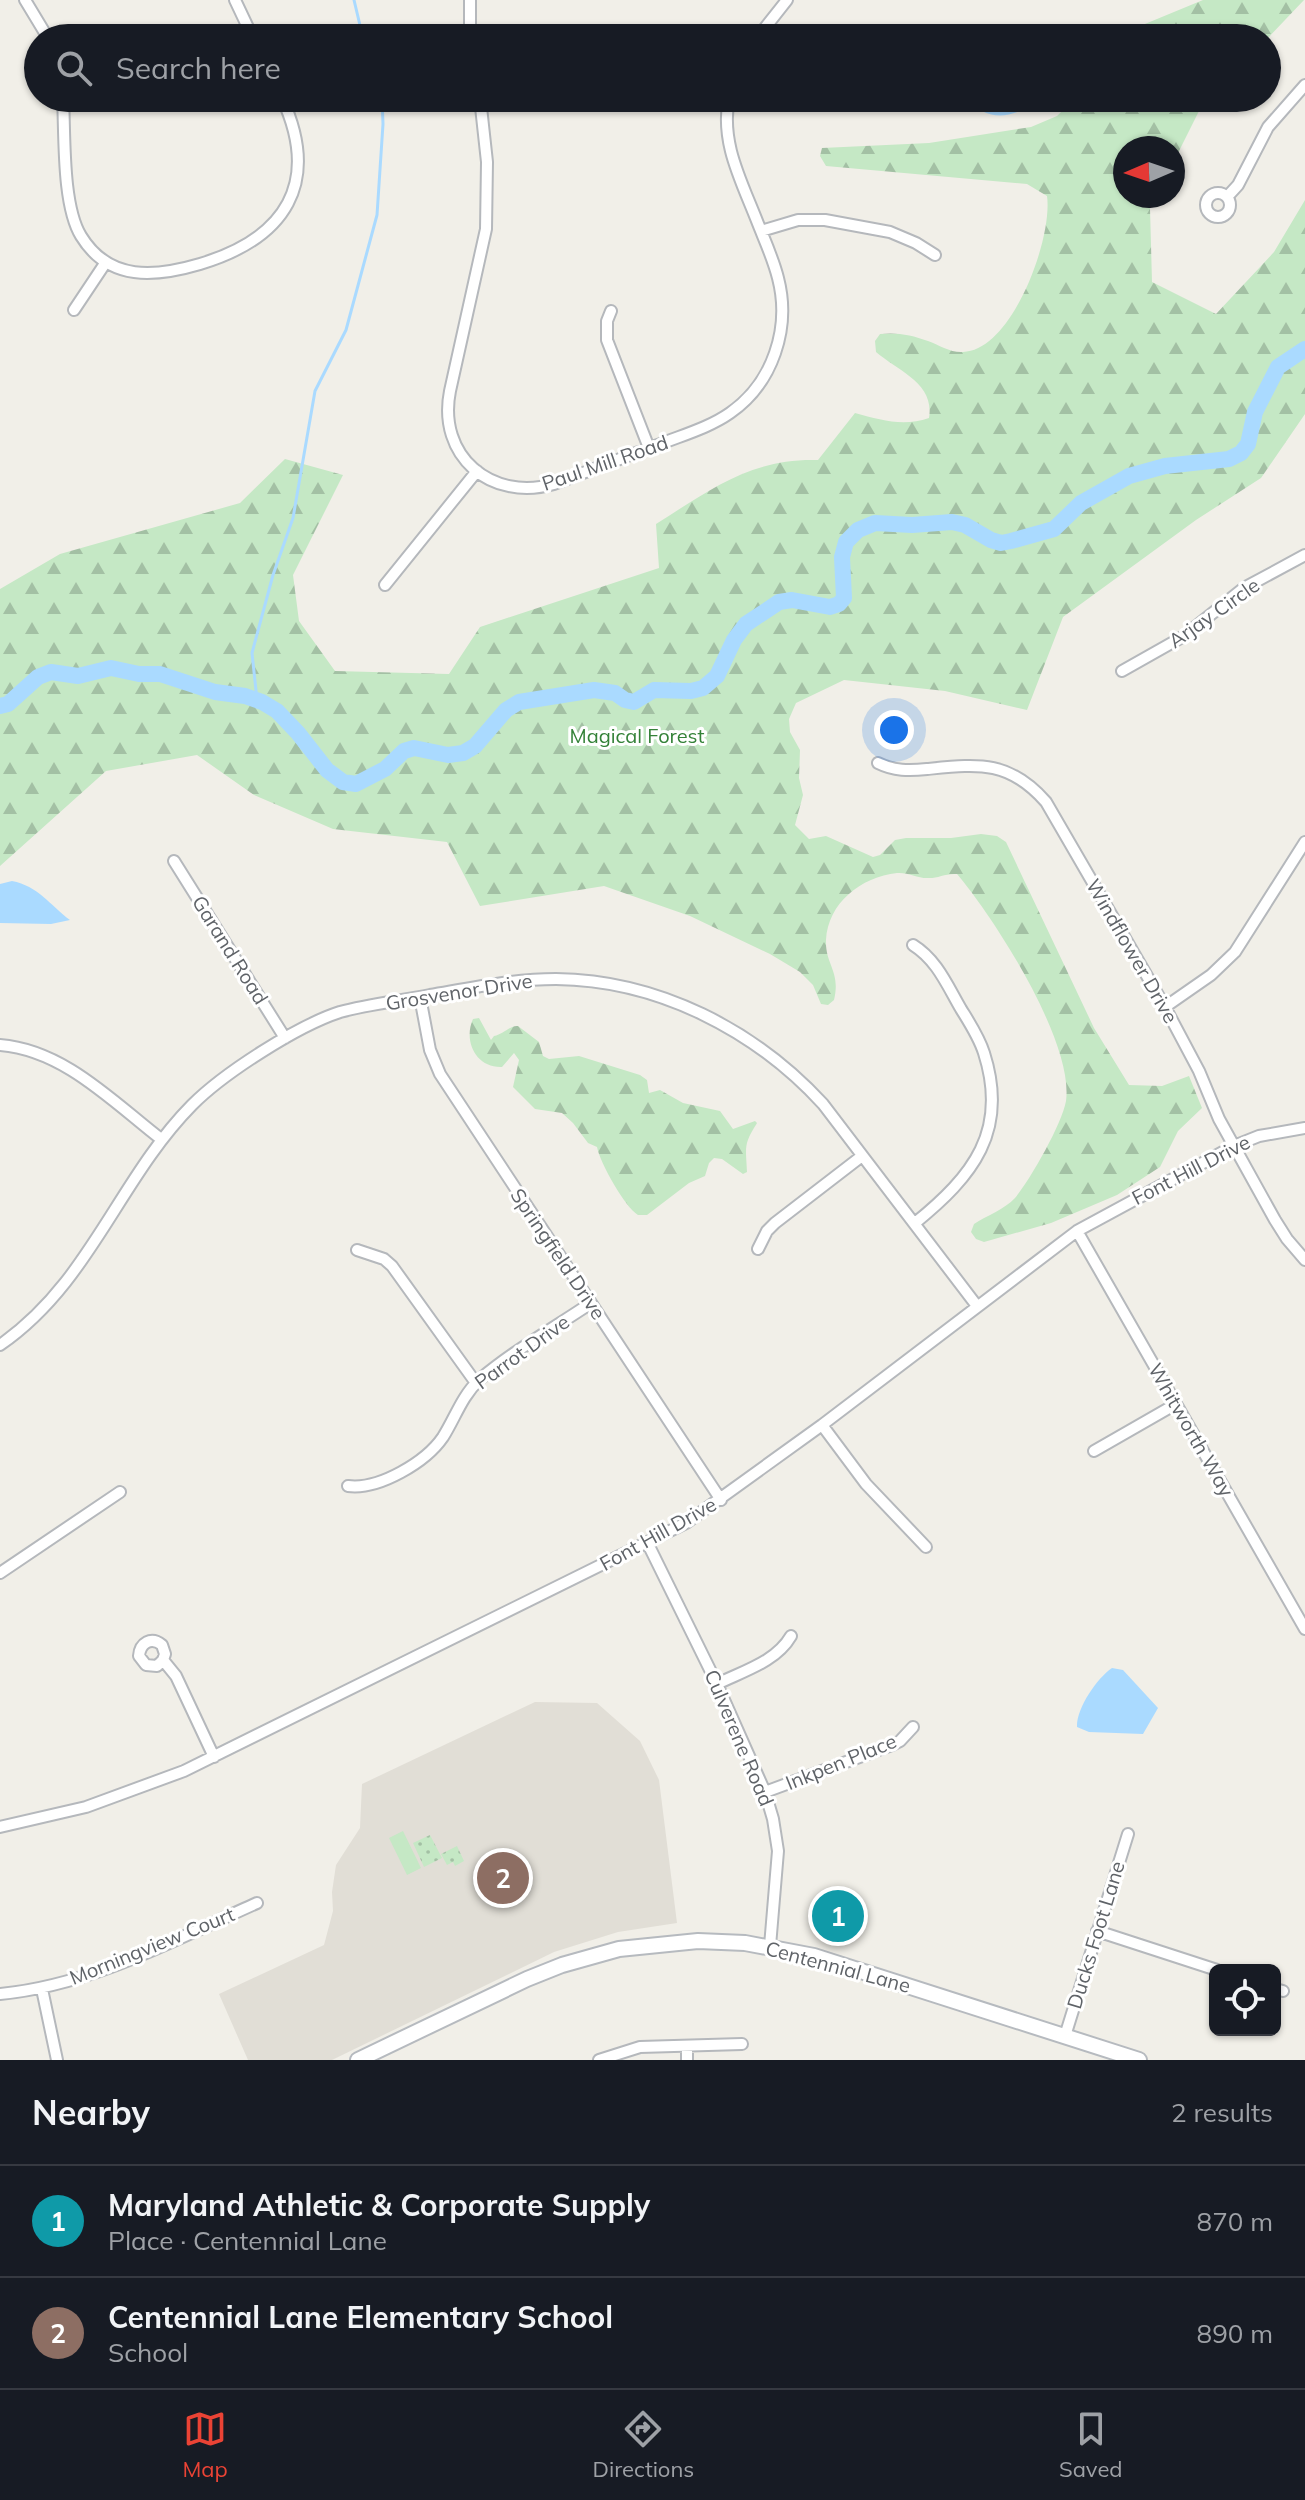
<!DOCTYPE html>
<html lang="en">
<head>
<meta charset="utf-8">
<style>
	:root { --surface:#171b24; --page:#20242c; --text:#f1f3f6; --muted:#9ea1a6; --line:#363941; --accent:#ea4335 }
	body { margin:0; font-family:Mulish,sans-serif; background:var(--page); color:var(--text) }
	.controls { position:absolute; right:24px; bottom:24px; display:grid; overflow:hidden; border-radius:12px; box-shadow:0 2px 6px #0004 }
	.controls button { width:72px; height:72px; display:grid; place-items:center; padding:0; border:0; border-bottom:2px solid var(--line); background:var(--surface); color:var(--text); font:40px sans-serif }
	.compass { position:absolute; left:1113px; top:136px; width:72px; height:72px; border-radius:50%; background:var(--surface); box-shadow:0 2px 6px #0004; rotate:268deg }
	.you { position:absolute; left:894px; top:730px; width:28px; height:28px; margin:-20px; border:6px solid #fff; border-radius:50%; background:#1a73e8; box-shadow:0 0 0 12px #1a73e833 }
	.badge { display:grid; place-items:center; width:52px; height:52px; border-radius:50%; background:var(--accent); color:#fff; font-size:26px; font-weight:700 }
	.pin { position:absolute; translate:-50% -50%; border:4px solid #fff; box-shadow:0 2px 8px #0006 }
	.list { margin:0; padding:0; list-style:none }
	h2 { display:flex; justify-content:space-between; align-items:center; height:104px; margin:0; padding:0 32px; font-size:34px }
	h2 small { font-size:26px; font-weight:400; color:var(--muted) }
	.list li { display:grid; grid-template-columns:52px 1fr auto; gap:24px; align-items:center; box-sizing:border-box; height:112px; padding:0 32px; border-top:2px solid var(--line) }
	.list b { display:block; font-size:30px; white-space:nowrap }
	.list p { margin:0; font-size:26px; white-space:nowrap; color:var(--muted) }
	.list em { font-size:26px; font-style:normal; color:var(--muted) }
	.icon { flex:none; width:44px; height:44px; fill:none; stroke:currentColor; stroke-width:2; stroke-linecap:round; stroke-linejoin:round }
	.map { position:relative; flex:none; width:1305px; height:2060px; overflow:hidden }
	.search { position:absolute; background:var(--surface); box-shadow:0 2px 6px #0004; left:24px; right:24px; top:24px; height:88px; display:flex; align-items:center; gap:20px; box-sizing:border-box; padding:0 28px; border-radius:44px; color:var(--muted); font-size:30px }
	.sheet { height:328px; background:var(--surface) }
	nav { display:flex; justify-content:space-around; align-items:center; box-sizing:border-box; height:112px; border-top:2px solid var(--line); background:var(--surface); font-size:22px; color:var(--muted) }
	nav a { display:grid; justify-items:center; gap:4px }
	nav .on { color:var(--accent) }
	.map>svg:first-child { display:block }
	.education { fill:#e1ded6 }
	.grass { fill:#c5e8c5 }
	.forest { fill:url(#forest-firs) }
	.park { fill:url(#park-dots) }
	.water { fill:#aadaff }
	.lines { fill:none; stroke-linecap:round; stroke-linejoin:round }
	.stream { stroke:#aadaff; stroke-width:3 }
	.river { stroke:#aadaff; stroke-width:16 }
	.street-casing { stroke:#b5b8bc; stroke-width:14 }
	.secondary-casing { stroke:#b6babf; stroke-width:18 }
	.street { stroke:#fff; stroke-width:10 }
	.secondary { stroke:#fff; stroke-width:14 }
	.labels { text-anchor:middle; stroke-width:6; stroke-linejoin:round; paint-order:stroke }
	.street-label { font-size:20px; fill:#5f6368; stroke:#fff }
	.park-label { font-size:20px; fill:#348238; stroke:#fff }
</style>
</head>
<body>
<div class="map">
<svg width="1305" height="2060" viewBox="0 0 1305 2060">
	<defs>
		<pattern id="forest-firs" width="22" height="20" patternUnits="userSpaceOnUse" patternTransform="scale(2)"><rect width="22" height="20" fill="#c5e8c5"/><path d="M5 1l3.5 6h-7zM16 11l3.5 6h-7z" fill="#a3c0a4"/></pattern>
		<pattern id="park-dots" width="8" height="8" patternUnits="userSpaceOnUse" patternTransform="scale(2)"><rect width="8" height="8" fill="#c5e8c5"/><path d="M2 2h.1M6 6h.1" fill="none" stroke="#a3c0a4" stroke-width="1.8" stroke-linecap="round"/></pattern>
	</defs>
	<rect width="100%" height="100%" fill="#f1efe8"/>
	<path class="education" d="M 535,1702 L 597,1703 L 640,1741 L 659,1780 L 677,1923 L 618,1932 L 554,1952 L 332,2060 L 248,2060 L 219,1994 L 324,1945 L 333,1911 L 332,1892 L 336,1865 L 360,1828 L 362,1784 Z"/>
	<path class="grass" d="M 403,1831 L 421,1868 L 407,1875 L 389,1838 Z"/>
	<path class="forest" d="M 1203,0 L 1304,0 L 1267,39 L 1111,38 Z
		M 1071,98 L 1210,98 L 1201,107 L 1173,163 L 1173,148 L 1125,148 L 1125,196 L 1156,196 L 1150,208 L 1152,282 L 1216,314 L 1274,252 L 1305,200 L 1305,414 L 1261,478 L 1196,520 L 1063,617 L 1027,710 L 945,691 L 844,680 L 796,703 L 789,719 L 790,732 L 800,750 L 799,778 L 803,795 L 795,825 L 809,839 L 826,836 L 873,857 L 880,855 L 895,840 L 906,838 L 951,838 L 981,834 L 997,836 L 1006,842 L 1094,1028 L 1129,1085 L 1162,1086 L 1189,1076 L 1202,1108 L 1178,1131 L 1160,1167 L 1117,1195 L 1051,1223 L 984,1242 L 976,1239 L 971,1232 L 974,1224 C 986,1216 1005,1209 1015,1198 C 1030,1180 1062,1124 1066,1101 C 1074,1042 995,919 957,874 C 945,873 937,879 927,878 C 917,878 907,872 897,873 C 861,877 828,903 826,940 C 825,965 841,971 834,1000 L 828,1005 L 821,1004 L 813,985 L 800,972 L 770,954 L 690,916 L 604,886 L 480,906 L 447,842 L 333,829 L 254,795 L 197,755 L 106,771 L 0,866 L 0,589 L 60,554 L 240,503 L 285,459 L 343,475 L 293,575 L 299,621 L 335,671 L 449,674 L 480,627 L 659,568 L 656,524 C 710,490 751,458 818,460 L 855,413 C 881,420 903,427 929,418 C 935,383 898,371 876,352 L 875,341 L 880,334 C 897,332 912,335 928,341 C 939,345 951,353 963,352 C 1012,351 1053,238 1047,196 L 1027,184 L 826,166 L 820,156 L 822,148 L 929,143 L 1031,127 L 1057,116 L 1071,102 Z
		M 479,1018 L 491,1040 L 494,1036 C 504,1034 510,1025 518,1026 L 539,1042 L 543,1056 L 549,1059 L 579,1056 L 640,1075 L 647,1080 L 649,1093 L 660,1090 L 683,1103 L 720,1111 L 733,1129 L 755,1121 L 757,1123 C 743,1145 746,1147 747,1172 L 743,1174 L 722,1159 L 714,1158 L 709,1163 L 705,1176 L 689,1183 L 647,1215 L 638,1215 C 625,1207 600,1163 597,1147 L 588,1143 L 573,1123 L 562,1113 L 535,1109 L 513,1087 L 519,1060 L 514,1053 L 502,1067 C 476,1068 463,1041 473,1019 Z"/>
	<path class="park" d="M 430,1835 L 442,1858 L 424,1867 L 413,1843 Z
		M 457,1846 L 464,1861 L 455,1866 L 453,1862 L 447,1865 L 441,1854 Z"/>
	<path class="water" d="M 965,98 L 1045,98 C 1016,115 993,127 965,98 Z
		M 12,881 C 38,886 50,905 70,920 L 51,924 L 0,923 L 0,884 Z
		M 1112,1668 L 1123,1670 L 1158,1708 L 1143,1734 L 1089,1732 L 1077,1727 C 1076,1709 1097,1678 1112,1668 Z"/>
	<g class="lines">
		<path class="stream" d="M 354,0 L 363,38
			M 257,700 L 252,653 L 273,575 L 293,518 L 315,391 L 346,330 L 377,215 L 383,124 L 382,98"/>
		<path class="river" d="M 0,706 L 8,704 L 38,677 L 51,672 L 78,676 L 111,668 L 139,674 L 160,674 L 215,692 L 245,696 L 262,702 L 277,711 L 298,733 L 327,770 L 343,782 L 356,784 L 385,769 L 404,751 L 414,748 L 448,755 L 463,753 L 475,746 L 506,710 L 519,702 L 594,690 L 615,693 L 625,700 L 634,702 L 654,690 L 691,691 L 703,688 L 717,676 L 734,640 L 746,624 L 779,602 L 792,600 L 830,607 L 839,604 L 844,598 L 842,557 L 846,542 L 858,530 L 875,523 L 912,525 L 952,522 L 965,525 L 991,540 L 1001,543 L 1011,541 L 1054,529 L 1081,503 L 1129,476 L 1165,466 L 1229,459 L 1241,453 L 1248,444 L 1255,412 L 1278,367 L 1305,349"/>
		<defs>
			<path id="street" d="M 25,0 L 48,38
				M 235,0 L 253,38
				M 470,0 L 470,38
				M 757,38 L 787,0
				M 63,98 C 65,135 62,205 81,236 C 109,282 156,277 200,264 C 286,238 321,183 282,98
				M 480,98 L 487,162 L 486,229 L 450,391 C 437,456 491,502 554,484 C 591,470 627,456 663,443 C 686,434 710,427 730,413 C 773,383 791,328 778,278 C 773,258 764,239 757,221 C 741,180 720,142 729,98
				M1206 205a12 12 0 1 1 24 0a12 12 0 1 1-24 0Z
				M 1227,197 L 1238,185 L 1268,127 L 1305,85
				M 761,231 L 798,220 L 825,220 L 890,232 L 916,243 L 935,255
				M 74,310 L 106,262
				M 611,311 L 607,321 L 607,340 L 649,448
				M 385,585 L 477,471
				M 1122,671 L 1184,636 L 1244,588 L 1305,555
				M 878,763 C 894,771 909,771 927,769 C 979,764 1009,760 1046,802 L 1165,1007 L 1199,1071 L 1219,1119 L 1275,1220 L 1287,1239 L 1305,1260
				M 174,861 L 285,1038
				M 913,945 C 937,960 947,985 961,1009 C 969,1022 979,1037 984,1053 C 1009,1131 973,1176 915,1223
				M 420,997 L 430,1050 L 440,1074 L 721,1500
				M 1165,1007 L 1211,975 L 1235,952 L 1305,842
				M 0,1045 C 64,1050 113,1102 161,1139
				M 1077,1231 L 1305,1629
				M 758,1249 L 767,1231 L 775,1223 L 862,1156
				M 357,1250 L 384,1259 L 392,1266 L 476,1383
				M 0,1345 C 90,1283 118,1180 192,1105 C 224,1073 297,1026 340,1012 C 369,1004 400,1001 430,995 C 471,988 513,979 556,979 C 658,980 755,1030 823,1104 L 977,1306
				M 822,1425 L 866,1484 L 926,1547
				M 1094,1451 L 1176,1404
				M 348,1486 C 379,1490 426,1462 443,1437 C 455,1418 462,1396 479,1380 C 513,1351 554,1328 591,1303
				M 647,1542 L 717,1684 L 765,1792 L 773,1819 L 778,1851 L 770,1946
				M 0,1573 L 120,1492
				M 163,1660 L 157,1666 L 146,1665 L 139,1656 C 140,1643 151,1636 162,1645 L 165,1654 L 163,1660 L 176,1676 L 214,1757
				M 717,1684 C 743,1671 776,1662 791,1636
				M 765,1792 L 892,1745 L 900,1741 L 913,1727
				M 0,1827 L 86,1807 L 184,1771 L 686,1523 L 822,1425 L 1077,1231 L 1234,1146 L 1259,1136 L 1305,1128
				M 1097,1931 L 1217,1970
				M 42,1989 L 57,2060
				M 1275,1989 L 1283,1991
				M 0,1994 C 92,1985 174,1940 257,1903
				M 1065,2036 L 1128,1834
				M 687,2046 L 687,2060
				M 599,2060 L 640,2047 L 742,2044"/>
			<path id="secondary" d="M 358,2060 L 527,1979 L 562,1965 L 619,1949 L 698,1941 L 745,1943 L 814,1956 L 1139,2060"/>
		</defs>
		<use href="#street" class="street-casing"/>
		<use href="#secondary" class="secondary-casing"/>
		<use href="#street" class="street"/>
		<use href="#secondary" class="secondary"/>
	</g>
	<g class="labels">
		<g class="street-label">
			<text transform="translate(605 463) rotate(-19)" y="7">Paul Mill Road</text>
			<text transform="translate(1214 613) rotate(-35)" y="7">Arjay Circle</text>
			<text transform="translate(230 950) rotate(58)" y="7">Garand Road</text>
			<text transform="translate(1132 951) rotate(60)" y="7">Windflower Drive</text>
			<text transform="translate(459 992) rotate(-9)" y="7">Grosvenor Drive</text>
			<text transform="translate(1191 1170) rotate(-27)" y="7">Font Hill Drive</text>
			<text transform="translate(558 1254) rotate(56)" y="7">Springfield Drive</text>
			<text transform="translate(522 1352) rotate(-36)" y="7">Parrot Drive</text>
			<text transform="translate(1191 1430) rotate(60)" y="7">Whitworth Way</text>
			<text transform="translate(658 1534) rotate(-29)" y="7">Font Hill Drive</text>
			<text transform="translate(739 1738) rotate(67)" y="7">Culverene Road</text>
			<text transform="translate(841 1762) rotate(-22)" y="7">Inkpen Place</text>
			<text transform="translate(1096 1935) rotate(-73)" y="7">Ducks Foot Lane</text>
			<text transform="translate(152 1946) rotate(-22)" y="7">Morningview Court</text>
			<text transform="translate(838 1967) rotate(15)" y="7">Centennial Lane</text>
		</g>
		<g class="park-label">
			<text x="637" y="743">Magical Forest</text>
		</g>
	</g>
</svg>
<div class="controls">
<button><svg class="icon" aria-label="locate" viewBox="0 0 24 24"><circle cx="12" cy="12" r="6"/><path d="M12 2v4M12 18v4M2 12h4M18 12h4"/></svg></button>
</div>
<svg class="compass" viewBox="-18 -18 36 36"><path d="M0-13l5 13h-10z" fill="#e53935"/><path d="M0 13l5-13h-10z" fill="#9ea1a6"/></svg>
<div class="you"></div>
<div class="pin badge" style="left:838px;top:1916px;background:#0f9aa8">1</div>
<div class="pin badge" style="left:503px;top:1878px;background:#8d6e63">2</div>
<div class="search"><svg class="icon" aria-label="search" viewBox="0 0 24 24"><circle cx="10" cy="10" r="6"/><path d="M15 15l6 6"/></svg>Search here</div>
</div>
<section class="sheet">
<h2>Nearby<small>2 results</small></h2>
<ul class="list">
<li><span class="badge" style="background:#0f9aa8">1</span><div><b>Maryland Athletic &amp; Corporate Supply</b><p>Place · Centennial Lane</p></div><em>870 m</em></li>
<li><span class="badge" style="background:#8d6e63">2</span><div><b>Centennial Lane Elementary School</b><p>School</p></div><em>890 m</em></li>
</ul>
</section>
<nav>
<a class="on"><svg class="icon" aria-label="map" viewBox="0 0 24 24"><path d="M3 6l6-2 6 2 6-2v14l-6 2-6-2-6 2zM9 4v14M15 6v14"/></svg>Map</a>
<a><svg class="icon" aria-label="directions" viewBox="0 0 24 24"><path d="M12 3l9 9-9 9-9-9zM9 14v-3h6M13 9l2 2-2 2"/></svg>Directions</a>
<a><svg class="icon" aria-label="saved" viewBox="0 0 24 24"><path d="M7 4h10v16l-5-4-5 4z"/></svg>Saved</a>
</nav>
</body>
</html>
